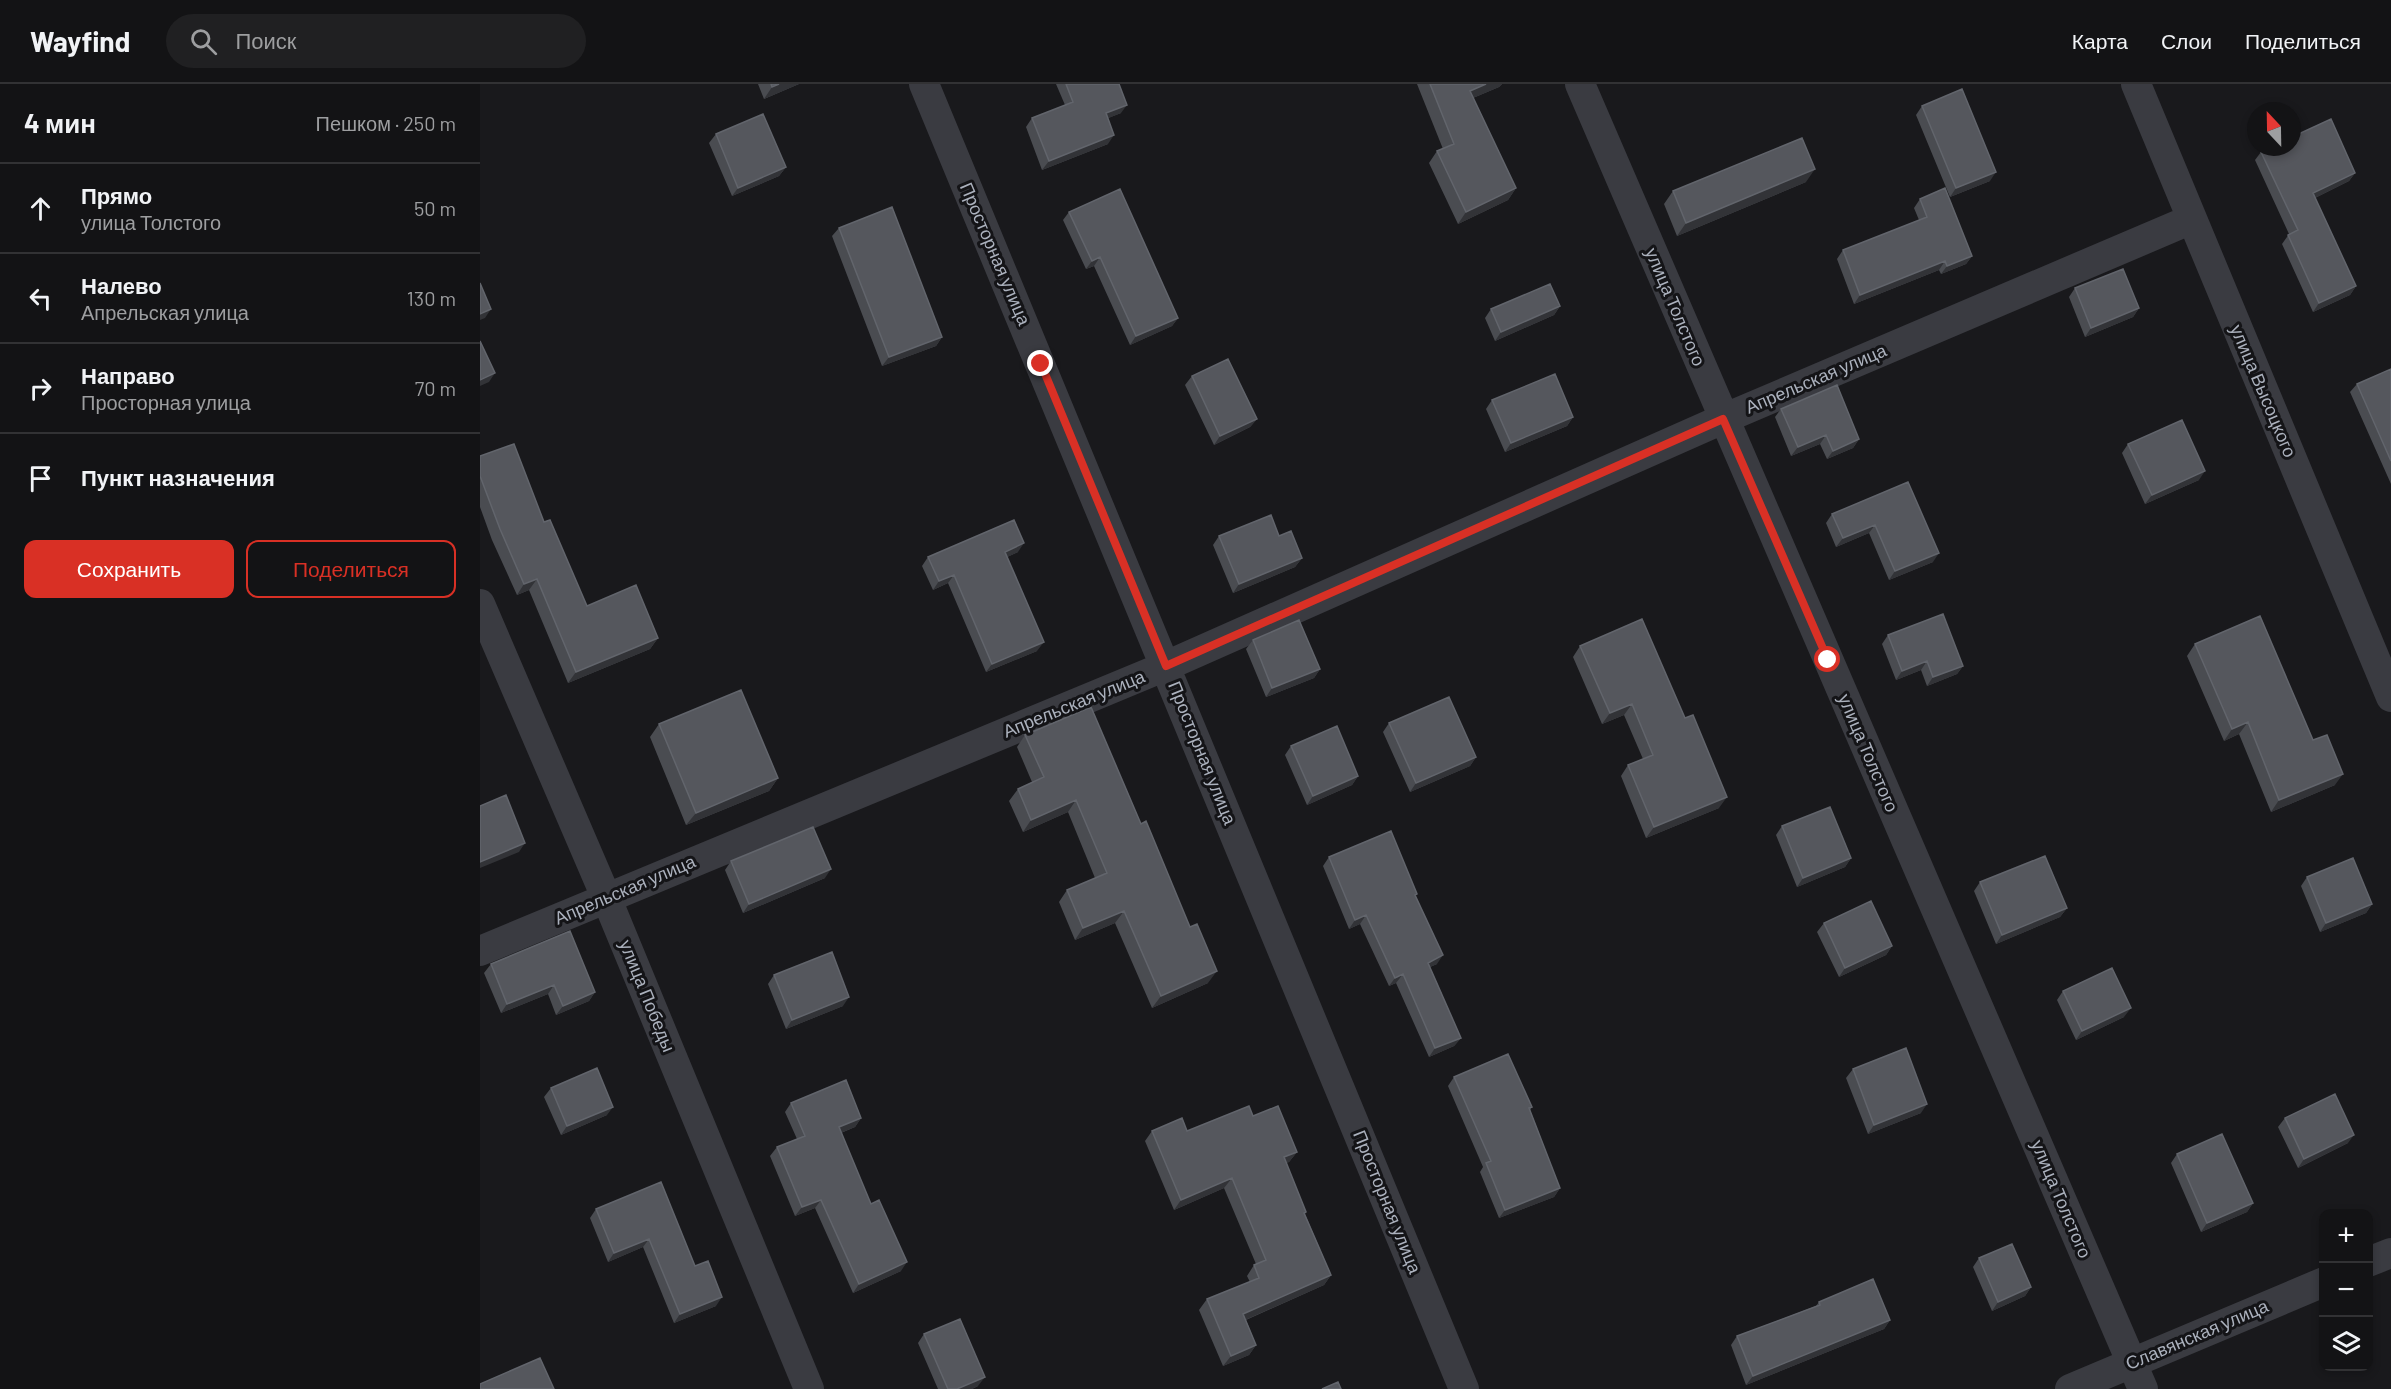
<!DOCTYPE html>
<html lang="ru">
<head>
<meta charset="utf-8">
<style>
	:root { --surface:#131315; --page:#202022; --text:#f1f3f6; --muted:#9d9ea0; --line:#323234; --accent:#d93025 }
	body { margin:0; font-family:Barlow,sans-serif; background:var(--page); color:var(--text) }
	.controls { position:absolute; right:18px; bottom:18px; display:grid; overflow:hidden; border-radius:12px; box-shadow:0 3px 9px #0003 }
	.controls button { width:54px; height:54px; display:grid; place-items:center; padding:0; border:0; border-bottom:2px solid var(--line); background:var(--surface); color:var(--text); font:30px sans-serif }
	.compass { position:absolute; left:1767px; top:18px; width:54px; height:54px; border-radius:50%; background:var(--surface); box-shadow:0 3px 9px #0003; rotate:338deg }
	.stop { position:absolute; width:18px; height:18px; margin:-14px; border:4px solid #d93025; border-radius:50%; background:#fff }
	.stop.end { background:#d93025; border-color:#fff; box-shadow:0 2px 6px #0008 }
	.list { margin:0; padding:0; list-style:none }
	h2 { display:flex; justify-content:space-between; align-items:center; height:78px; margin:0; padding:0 24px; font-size:26px }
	h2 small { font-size:20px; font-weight:400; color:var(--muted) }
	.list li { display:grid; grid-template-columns:39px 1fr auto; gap:18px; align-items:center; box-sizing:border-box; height:90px; padding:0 24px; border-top:2px solid var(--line) }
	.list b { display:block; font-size:22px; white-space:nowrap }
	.list p { margin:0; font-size:20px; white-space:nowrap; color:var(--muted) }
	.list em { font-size:20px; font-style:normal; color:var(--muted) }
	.actions { display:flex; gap:12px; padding:18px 24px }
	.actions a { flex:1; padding:14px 0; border:2px solid var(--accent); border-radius:12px; text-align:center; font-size:21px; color:var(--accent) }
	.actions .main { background:var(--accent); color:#fff }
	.icon { flex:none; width:33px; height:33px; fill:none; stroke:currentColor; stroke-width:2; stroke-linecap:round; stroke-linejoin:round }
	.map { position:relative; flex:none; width:1911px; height:1305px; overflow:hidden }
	header { display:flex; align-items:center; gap:36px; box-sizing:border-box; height:84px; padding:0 30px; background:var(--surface); border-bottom:2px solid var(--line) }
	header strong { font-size:28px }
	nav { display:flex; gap:33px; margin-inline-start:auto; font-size:21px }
	.search { width:420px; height:54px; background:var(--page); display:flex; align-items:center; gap:15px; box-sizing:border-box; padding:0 21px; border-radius:33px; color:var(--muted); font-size:22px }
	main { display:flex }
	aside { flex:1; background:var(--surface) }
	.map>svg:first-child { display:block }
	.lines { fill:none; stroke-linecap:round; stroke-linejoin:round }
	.street { stroke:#3a3b41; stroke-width:30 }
	.wall { fill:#4a4c51 }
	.shaded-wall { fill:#323337 }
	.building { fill:#55575d; stroke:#62656c; stroke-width:1.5 }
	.route { stroke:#d93025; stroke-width:8 }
	.labels { text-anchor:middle; stroke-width:6; stroke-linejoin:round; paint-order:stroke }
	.street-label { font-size:18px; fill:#abb1bd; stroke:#141417 }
</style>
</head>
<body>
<header>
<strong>Wayfind</strong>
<div class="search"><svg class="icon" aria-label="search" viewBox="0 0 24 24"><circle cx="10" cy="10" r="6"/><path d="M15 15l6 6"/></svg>Поиск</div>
<nav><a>Карта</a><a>Слои</a><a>Поделиться</a></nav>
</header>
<main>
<aside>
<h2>4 мин<small>Пешком · 250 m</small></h2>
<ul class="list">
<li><svg class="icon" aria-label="ahead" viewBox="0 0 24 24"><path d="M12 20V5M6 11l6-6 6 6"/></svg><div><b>Прямо</b><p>улица Толстого</p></div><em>50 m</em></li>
<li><svg class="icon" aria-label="left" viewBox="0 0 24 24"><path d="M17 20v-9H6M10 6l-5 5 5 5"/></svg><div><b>Налево</b><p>Апрельская улица</p></div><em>130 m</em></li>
<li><svg class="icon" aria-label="right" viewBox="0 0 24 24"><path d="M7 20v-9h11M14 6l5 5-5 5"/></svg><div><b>Направо</b><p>Просторная улица</p></div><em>70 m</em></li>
<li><svg class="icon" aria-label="arrive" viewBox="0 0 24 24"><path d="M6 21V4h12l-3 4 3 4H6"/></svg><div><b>Пункт назначения</b></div></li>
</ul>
<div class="actions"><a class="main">Сохранить</a><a>Поделиться</a></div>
</aside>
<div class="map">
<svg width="1911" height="1305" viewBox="0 0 1911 1305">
	<rect width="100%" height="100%" fill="#19191c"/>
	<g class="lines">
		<path class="street" d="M 444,0 L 984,1305
			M 1100,0 L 1663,1305
			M 1656,0 L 1911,613
			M 0,520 L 126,813 L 329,1305
			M 0,867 L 686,582 L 1243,335 L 1712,135
			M 1888,1178 L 1911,1169
			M 1590,1305 L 1844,1198"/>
	</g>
	<path class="wall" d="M 278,0 L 319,0 L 284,15 Z
		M 576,0 L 639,0 L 641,29 L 628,34 L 628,60 L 562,86 L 546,43 L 552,34 L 585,21 Z
		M 937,0 L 1022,0 L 1019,3 L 993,14 L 1036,104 L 1028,116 L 978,140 L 949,79 L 957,67 L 963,65 Z
		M 1442,22 L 1510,97 L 1470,113 L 1436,31 Z
		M 236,50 L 306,83 L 299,92 L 252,112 L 229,59 Z
		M 1781,68 L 1875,89 L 1869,97 L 1835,114 L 1876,202 L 1870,211 L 1833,228 L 1802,160 L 1809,150 L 1775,76 Z
		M 1326,98 L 1197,152 L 1184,120 L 1193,107 Z
		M 1440,115 L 1492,172 L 1486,180 L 1461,190 L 1459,186 L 1374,220 L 1357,175 L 1363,166 L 1439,136 L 1434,124 Z
		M 589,128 L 698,234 L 692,242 L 650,261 L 614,182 L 606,185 L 583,136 Z
		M 359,144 L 462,253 L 456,262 L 402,282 L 352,152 Z
		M 1595,204 L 1659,224 L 1653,233 L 1605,253 L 1589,213 Z
		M 1080,222 L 1074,231 L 1015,257 L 1005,234 L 1011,225 Z
		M 1911,285 L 1911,400 L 1870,308 L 1877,300 Z
		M 712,292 L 777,335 L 770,343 L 734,361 L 705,301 Z
		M 1012,316 L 1093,333 L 1087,342 L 1025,368 L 1006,325 Z
		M 1301,325 L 1379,355 L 1373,364 L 1347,375 L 1340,360 L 1311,372 L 1295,333 Z
		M 1648,360 L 1719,396 L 1665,420 L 1642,369 Z
		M 0,372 L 64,438 L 107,522 L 178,554 L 170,565 L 88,599 L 49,506 L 37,511 L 12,456 L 0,423 Z
		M 1428,398 L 1453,478 L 1409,496 L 1389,449 L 1356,463 L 1346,439 L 1352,430 Z
		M 739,452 L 799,452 L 822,474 L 815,483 L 753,509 L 733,461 Z
		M 538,468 L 527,473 L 557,567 L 506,588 L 468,499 L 453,506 L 442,482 L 448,473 Z
		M 1408,551 L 1483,582 L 1477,590 L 1447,602 L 1441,586 L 1416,596 L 1402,560 Z
		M 773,556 L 840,585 L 834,594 L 786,613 L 766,565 Z
		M 1715,560 L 1833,656 L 1855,701 L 1791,728 L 1759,650 L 1744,657 L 1707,572 Z
		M 1100,562 L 1205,634 L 1239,724 L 1166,754 L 1141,692 L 1148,681 L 1163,675 L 1144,631 L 1122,640 L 1093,573 Z
		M 611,623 L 728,899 L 672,924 L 635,839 L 595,856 L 579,818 L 587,806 L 615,794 L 588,728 L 543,748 L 529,717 L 538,705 L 552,698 L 537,663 L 545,651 Z
		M 909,639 L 996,673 L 990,682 L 930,708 L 903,648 Z
		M 179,640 L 298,694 L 289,707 L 206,741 L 170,653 Z
		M 811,662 L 878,692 L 872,701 L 827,721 L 805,671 Z
		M 1302,742 L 1371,774 L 1365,783 L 1317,803 L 1296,751 Z
		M 849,773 L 937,810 L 935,812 L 957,880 L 950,883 L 981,954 L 974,962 L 949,973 L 916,899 L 909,902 L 880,840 L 869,845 L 843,782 Z
		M 251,777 L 345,794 L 263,829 L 245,786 Z
		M 1827,793 L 1892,820 L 1886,829 L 1840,848 L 1821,802 Z
		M 1500,798 L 1587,824 L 1580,833 L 1516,860 L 1494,807 Z
		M 1344,839 L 1412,862 L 1406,871 L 1359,893 L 1337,848 Z
		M 11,880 L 115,908 L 109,917 L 76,931 L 68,910 L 21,929 L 4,889 Z
		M 294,891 L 363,922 L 306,945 L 288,900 Z
		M 1583,907 L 1644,933 L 1596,956 L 1577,916 Z
		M 1373,985 L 1441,1029 L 1388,1050 L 1366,994 Z
		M 974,993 L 1052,1023 L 1050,1026 L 1080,1104 L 1074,1113 L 1019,1134 L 1000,1088 L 1003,1083 L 968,1002 Z
		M 71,1004 L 127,1031 L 81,1051 L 64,1013 Z
		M 311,1019 L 381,1034 L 375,1043 L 361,1049 L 391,1120 L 421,1187 L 373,1209 L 335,1124 L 315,1132 L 290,1072 L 297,1063 L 317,1055 L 305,1028 Z
		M 773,1032 L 817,1068 L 809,1078 L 806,1079 L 826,1128 L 825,1130 L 851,1191 L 844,1201 L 766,1236 L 776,1261 L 769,1271 L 743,1282 L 719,1226 L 727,1215 L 770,1198 L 767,1192 L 774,1181 L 776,1180 L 744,1104 L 694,1126 L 665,1057 L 672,1047 L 707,1047 Z
		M 1805,1034 L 1868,1059 L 1818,1084 L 1798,1043 Z
		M 1697,1070 L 1773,1119 L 1767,1128 L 1721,1148 L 1691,1079 Z
		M 181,1098 L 215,1182 L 236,1222 L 194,1239 L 163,1163 L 128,1178 L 110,1134 L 116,1125 Z
		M 1499,1174 L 1551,1203 L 1545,1212 L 1512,1227 L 1493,1183 Z
		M 1339,1218 L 1410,1236 L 1404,1245 L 1266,1301 L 1251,1261 L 1257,1252 L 1336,1222 Z
		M 444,1250 L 498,1302 L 492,1305 L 458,1305 L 438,1259 Z"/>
	<path class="shaded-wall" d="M 299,0 L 319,0 L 284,15 L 292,3 Z
		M 1006,0 L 1022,0 L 1019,3 L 981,19 L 990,7 Z
		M 647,21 L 641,29 L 619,38 L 626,29 Z
		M 634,51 L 628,60 L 562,86 L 569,77 Z
		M 306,83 L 299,92 L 252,112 L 258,104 Z
		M 1335,85 L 1326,98 L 1197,152 L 1206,139 Z
		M 1516,88 L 1510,97 L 1470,113 L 1476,104 Z
		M 1875,89 L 1869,97 L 1827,118 L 1833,109 Z
		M 1036,104 L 1028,116 L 978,140 L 986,128 Z
		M 1492,172 L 1486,180 L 1461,190 L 1467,182 Z
		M 620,173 L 614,182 L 606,185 L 612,177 Z
		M 1465,177 L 1459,186 L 1374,220 L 1380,211 Z
		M 1876,202 L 1870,211 L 1833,228 L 1839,219 Z
		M 1080,222 L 1074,231 L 1015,257 L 1021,248 Z
		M 1659,224 L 1653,233 L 1605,253 L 1611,244 Z
		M 11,225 L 5,234 L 0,236 L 0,230 Z
		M 698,234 L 692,242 L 650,261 L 656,252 Z
		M 462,253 L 456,262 L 402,282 L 409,273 Z
		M 15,289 L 9,298 L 0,302 L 0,296 Z
		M 1093,333 L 1087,342 L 1025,368 L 1031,359 Z
		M 777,335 L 770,343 L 734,361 L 740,352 Z
		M 1346,351 L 1340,360 L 1311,372 L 1318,363 Z
		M 1379,355 L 1373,364 L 1347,375 L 1353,367 Z
		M 1725,387 L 1719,396 L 1665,420 L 1672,411 Z
		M 1395,441 L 1389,449 L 1356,463 L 1363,454 Z
		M 544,459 L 538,468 L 519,477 L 525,468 Z
		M 1459,469 L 1453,478 L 1409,496 L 1415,487 Z
		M 822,474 L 815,483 L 753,509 L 759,500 Z
		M 474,491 L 468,499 L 453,506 L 459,497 Z
		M 57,495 L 49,506 L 37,511 L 44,500 Z
		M 178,554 L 170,565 L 88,599 L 96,588 Z
		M 564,558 L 557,567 L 506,588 L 512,580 Z
		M 1447,577 L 1441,586 L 1416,596 L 1422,587 Z
		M 1483,582 L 1477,590 L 1447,602 L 1453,593 Z
		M 840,585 L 834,594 L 786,613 L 792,604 Z
		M 1152,620 L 1144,631 L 1122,640 L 1130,629 Z
		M 1768,638 L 1759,650 L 1744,657 L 1752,645 Z
		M 996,673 L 990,682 L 930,708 L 936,699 Z
		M 1863,690 L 1855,701 L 1791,728 L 1799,716 Z
		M 878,692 L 872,701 L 827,721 L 833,712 Z
		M 298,694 L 289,707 L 206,741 L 216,729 Z
		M 1247,713 L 1239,724 L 1166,754 L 1174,743 Z
		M 596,716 L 588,728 L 543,748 L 551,736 Z
		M 45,759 L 39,768 L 0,784 L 0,778 Z
		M 1371,774 L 1365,783 L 1317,803 L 1323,794 Z
		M 351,785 L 345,794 L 263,829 L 269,820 Z
		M 1892,820 L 1886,829 L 1840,848 L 1846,839 Z
		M 1587,824 L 1580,833 L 1516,860 L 1522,851 Z
		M 644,827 L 635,839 L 595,856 L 603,844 Z
		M 886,831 L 880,840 L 869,845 L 875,836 Z
		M 1412,862 L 1406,871 L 1359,893 L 1365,884 Z
		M 963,871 L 957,880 L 941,887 L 948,879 Z
		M 737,887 L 728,899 L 672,924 L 681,912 Z
		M 923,890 L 916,899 L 909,902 L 915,894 Z
		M 74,901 L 68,910 L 21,929 L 27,920 Z
		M 115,908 L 109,917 L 76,931 L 83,922 Z
		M 369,913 L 363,922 L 306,945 L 312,936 Z
		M 1651,924 L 1644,933 L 1596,956 L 1602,947 Z
		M 981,954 L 974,962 L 949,973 L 955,964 Z
		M 1447,1020 L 1441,1029 L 1388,1050 L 1394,1041 Z
		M 133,1023 L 127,1031 L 81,1051 L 87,1042 Z
		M 381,1034 L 375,1043 L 353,1052 L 359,1043 Z
		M 1874,1051 L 1868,1059 L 1818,1084 L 1824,1075 Z
		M 817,1068 L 809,1078 L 796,1083 L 804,1073 Z
		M 752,1094 L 744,1104 L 694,1126 L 701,1116 Z
		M 1080,1104 L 1074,1113 L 1019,1134 L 1025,1126 Z
		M 341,1116 L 335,1124 L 315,1132 L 322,1123 Z
		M 1773,1119 L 1767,1128 L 1721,1148 L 1727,1139 Z
		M 169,1155 L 163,1163 L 128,1178 L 134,1169 Z
		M 427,1178 L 421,1187 L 373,1209 L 379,1200 Z
		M 851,1191 L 844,1201 L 756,1240 L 763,1230 Z
		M 1551,1203 L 1545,1212 L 1512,1227 L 1518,1218 Z
		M 242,1213 L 236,1222 L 194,1239 L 200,1230 Z
		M 1410,1236 L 1404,1245 L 1266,1301 L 1273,1292 Z
		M 776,1261 L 769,1271 L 743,1282 L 751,1272 Z
		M 505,1293 L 498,1302 L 492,1305 L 477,1305 Z"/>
	<path class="building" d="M 291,0 L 299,0 L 292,3 Z
		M 586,0 L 639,0 L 647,21 L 626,29 L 634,51 L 569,77 L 552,34 L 593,18 Z
		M 950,0 L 1006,0 L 990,7 L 1036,104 L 986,128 L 957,67 L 974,60 Z
		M 1482,5 L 1516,88 L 1476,104 L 1442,22 Z
		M 283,30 L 306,83 L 258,104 L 236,50 Z
		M 1851,35 L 1875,89 L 1833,109 L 1876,202 L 1839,219 L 1808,151 L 1818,146 L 1781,68 L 1791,63 L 1812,63 L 1812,53 Z
		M 1322,54 L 1335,85 L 1206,139 L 1193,107 Z
		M 1465,104 L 1492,172 L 1467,182 L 1465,177 L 1380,211 L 1363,166 L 1447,133 L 1440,115 Z
		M 640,105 L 698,234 L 656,252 L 620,173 L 612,177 L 589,128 Z
		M 412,123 L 462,253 L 409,273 L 359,144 Z
		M 1643,185 L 1659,224 L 1611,244 L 1595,204 Z
		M 0,199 L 11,225 L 0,230 Z
		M 1070,200 L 1080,222 L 1021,248 L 1011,225 Z
		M 0,257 L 15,289 L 0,296 Z
		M 748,275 L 777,335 L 740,352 L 712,292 Z
		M 1911,285 L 1911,377 L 1877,300 Z
		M 1075,290 L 1093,333 L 1031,359 L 1012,316 Z
		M 1357,301 L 1379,355 L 1353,367 L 1346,351 L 1318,363 L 1301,325 Z
		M 1702,336 L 1725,387 L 1672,411 L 1648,360 Z
		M 34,360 L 64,438 L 70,436 L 107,522 L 156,501 L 178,554 L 96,588 L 57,495 L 44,500 L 20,445 L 0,392 L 0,372 Z
		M 1428,398 L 1459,469 L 1415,487 L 1395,441 L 1363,454 L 1352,430 Z
		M 791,431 L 799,452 L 811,447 L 822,474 L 759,500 L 739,452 Z
		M 534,436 L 544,459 L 525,468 L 564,558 L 512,580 L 474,491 L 459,497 L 448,473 Z
		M 1463,530 L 1483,582 L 1453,593 L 1447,577 L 1422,587 L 1408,551 Z
		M 1780,532 L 1833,656 L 1847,651 L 1863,690 L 1799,716 L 1768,638 L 1752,645 L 1715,560 Z
		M 1162,535 L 1205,634 L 1213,631 L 1247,713 L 1174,743 L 1148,681 L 1173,671 L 1152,620 L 1130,629 L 1100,562 Z
		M 819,536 L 840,585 L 792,604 L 773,556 Z
		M 261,606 L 298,694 L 216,729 L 179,640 Z
		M 969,613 L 996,673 L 936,699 L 909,639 Z
		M 611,623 L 661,740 L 666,737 L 710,843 L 717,840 L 737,887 L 681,912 L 644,827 L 603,844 L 587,806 L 627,789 L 596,716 L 551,736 L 538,705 L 564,693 L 545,651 Z
		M 857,642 L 878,692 L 833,712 L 811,662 Z
		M 26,711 L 45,759 L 0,778 L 0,722 Z
		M 1350,723 L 1371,774 L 1323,794 L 1302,742 Z
		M 333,743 L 351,785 L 269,820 L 251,777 Z
		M 911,747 L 937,810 L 935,811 L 963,871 L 948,879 L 981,954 L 955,964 L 923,890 L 915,894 L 886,831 L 875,836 L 849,773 Z
		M 1565,772 L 1587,824 L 1522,851 L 1500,798 Z
		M 1873,774 L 1892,820 L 1846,839 L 1827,793 Z
		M 1391,817 L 1412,862 L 1365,884 L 1344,839 Z
		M 90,847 L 115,908 L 83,922 L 74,901 L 27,920 L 11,880 Z
		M 352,868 L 369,913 L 312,936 L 294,891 Z
		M 1632,884 L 1651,924 L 1602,947 L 1583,907 Z
		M 1426,964 L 1447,1020 L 1394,1041 L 1373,985 Z
		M 1028,970 L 1052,1023 L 1049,1024 L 1080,1104 L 1025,1126 L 1006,1079 L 1011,1077 L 974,993 Z
		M 117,984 L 133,1023 L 87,1042 L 71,1004 Z
		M 366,996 L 381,1034 L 359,1043 L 391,1120 L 399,1116 L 427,1178 L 379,1200 L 341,1116 L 322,1123 L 297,1063 L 325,1052 L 311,1019 Z
		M 1855,1010 L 1874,1051 L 1824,1075 L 1805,1034 Z
		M 769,1022 L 773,1032 L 798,1022 L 817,1068 L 804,1073 L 826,1128 L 824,1129 L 851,1191 L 763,1230 L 776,1261 L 751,1272 L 727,1215 L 779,1194 L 774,1181 L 786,1176 L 752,1094 L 701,1116 L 672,1047 L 702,1034 L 707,1047 Z
		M 1742,1050 L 1773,1119 L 1727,1139 L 1697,1070 Z
		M 181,1098 L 215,1182 L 228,1177 L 242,1213 L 200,1230 L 169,1155 L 134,1169 L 116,1125 Z
		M 1532,1160 L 1551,1203 L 1518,1218 L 1499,1174 Z
		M 1393,1195 L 1410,1236 L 1273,1292 L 1257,1252 L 1340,1221 L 1339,1218 Z
		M 480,1235 L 505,1293 L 477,1305 L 468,1305 L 444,1250 Z
		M 60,1274 L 74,1305 L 0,1305 L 0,1300 Z
		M 858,1298 L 861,1305 L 842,1305 Z"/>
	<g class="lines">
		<path class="route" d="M 561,280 L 686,582 L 1243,335 L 1348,576"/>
	</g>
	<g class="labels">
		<g class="street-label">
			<text transform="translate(515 170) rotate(67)" y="6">Просторная улица</text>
			<text transform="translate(1195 223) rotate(67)" y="6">улица Толстого</text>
			<text transform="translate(1336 295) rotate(-23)" y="6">Апрельская улица</text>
			<text transform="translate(1783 307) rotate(67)" y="6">улица Высоцкого</text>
			<text transform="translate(594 620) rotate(-22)" y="6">Апрельская улица</text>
			<text transform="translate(722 669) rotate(68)" y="6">Просторная улица</text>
			<text transform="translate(1388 669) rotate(67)" y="6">улица Толстого</text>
			<text transform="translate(145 806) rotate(-23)" y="6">Апрельская улица</text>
			<text transform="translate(167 912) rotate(68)" y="6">улица Победы</text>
			<text transform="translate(1581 1115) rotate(67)" y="6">улица Толстого</text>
			<text transform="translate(907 1118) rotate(68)" y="6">Просторная улица</text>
			<text transform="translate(1717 1251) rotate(-23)" y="6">Славянская улица</text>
		</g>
	</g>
</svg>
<div class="controls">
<button>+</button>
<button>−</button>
<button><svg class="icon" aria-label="layers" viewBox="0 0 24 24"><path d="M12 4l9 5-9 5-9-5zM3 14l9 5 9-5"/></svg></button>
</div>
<svg class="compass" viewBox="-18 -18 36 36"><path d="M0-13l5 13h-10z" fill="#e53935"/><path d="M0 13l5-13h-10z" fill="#9d9ea0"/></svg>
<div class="stop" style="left:1348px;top:576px"></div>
<div class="stop end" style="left:561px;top:280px"></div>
</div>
</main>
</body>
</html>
